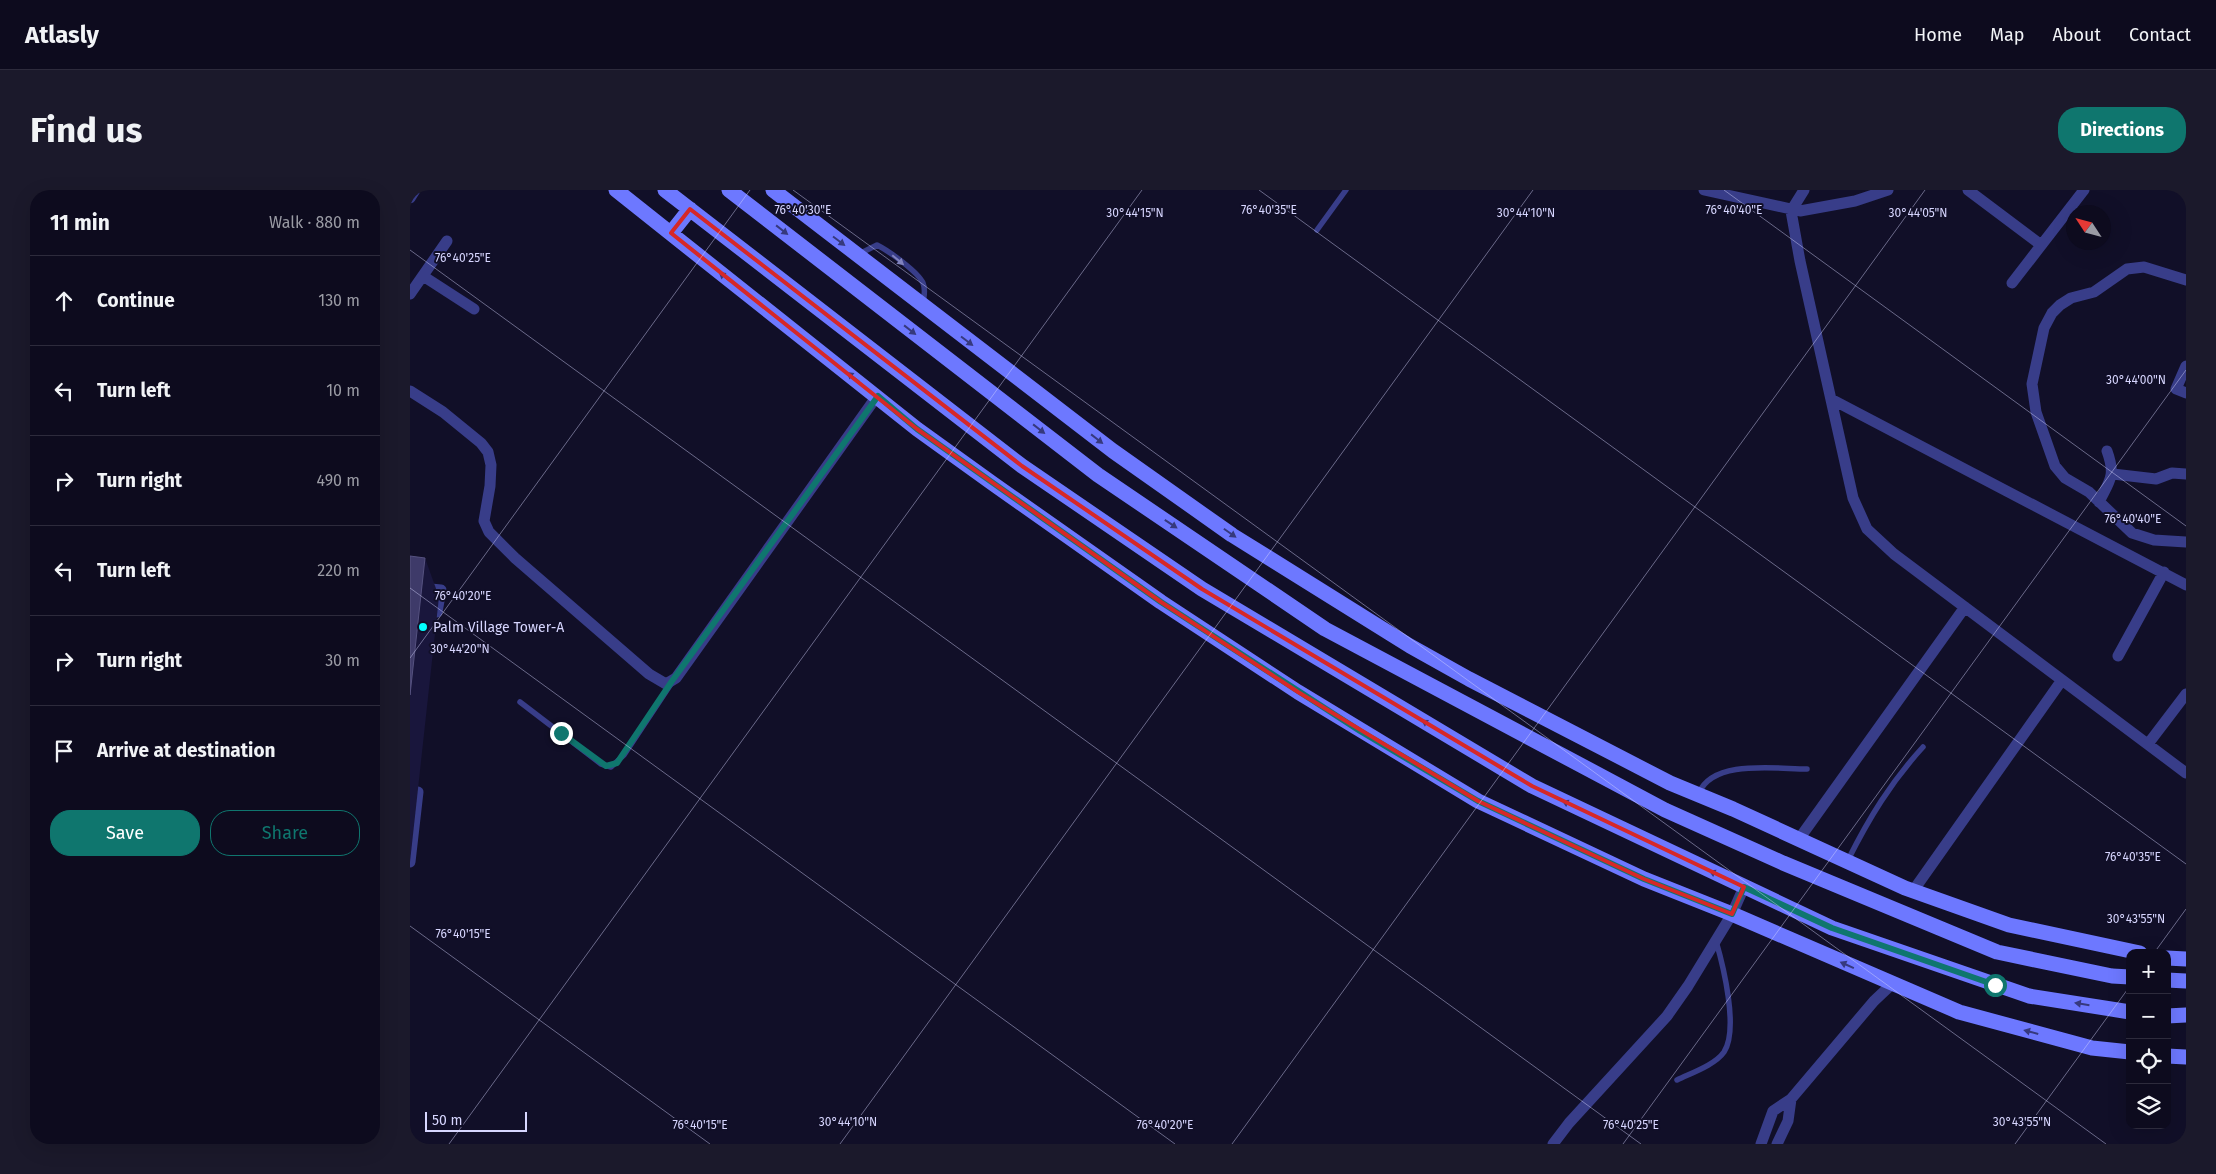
<!DOCTYPE html>
<html lang="en">
<head>
<meta charset="utf-8">
<style>
	:root { --surface:#0d0b1e; --page:#1b192b; --text:#f1f3f6; --muted:#9a9ba4; --line:#2d2b3c; --accent:#0f766e }
	body { margin:0; font-family:"Fira Sans",sans-serif; background:var(--page); color:var(--text) }
	.controls { position:absolute; right:15px; bottom:15px; display:grid; overflow:hidden; border-radius:10px; box-shadow:0 5px 20px #0002 }
	.controls button { width:45px; height:45px; display:grid; place-items:center; padding:0; border:0; border-bottom:1px solid var(--line); background:var(--surface); color:var(--text); font:25px sans-serif }
	.compass { position:absolute; left:1656px; top:15px; width:45px; height:45px; border-radius:50%; background:var(--surface); box-shadow:0 5px 20px #0002; rotate:306deg }
	.scale { position:absolute; left:15px; bottom:12px; width:102px; box-sizing:border-box; padding-left:5px; border:2px solid #d7d6ff; border-top:0; font-size:14px; line-height:18px; white-space:nowrap; color:#d7d6ff; -webkit-text-stroke:4px #110f28; paint-order:stroke }
	.stop { position:absolute; width:15px; height:15px; margin:-11px; border:4px solid #0f766e; border-radius:50%; background:#fff }
	.stop.end { background:#0f766e; border-color:#fff; box-shadow:0 1px 5px #0008 }
	.list { margin:0; padding:0; list-style:none }
	h2 { display:flex; justify-content:space-between; align-items:center; height:65px; margin:0; padding:0 20px; font-size:21px }
	h2 small { font-size:16px; font-weight:400; color:var(--muted) }
	.list li { display:grid; grid-template-columns:32px 1fr auto; gap:15px; align-items:center; box-sizing:border-box; height:90px; padding:0 20px; border-top:1px solid var(--line) }
	.list b { display:block; font-size:19px; white-space:nowrap }
	.list em { font-size:16px; font-style:normal; color:var(--muted) }
	.actions { display:flex; gap:10px; padding:15px 20px }
	.actions a { flex:1; padding:11px 0; border:1px solid var(--accent); border-radius:20px; text-align:center; font-size:18px; color:var(--accent) }
	.actions .main { background:var(--accent); color:#fff }
	.icon { flex:none; width:28px; height:28px; fill:none; stroke:currentColor; stroke-width:2; stroke-linecap:round; stroke-linejoin:round }
	.map { position:relative; flex:none; width:1776px; height:954px; overflow:hidden; border-radius:20px }
	header { display:flex; align-items:center; gap:30px; box-sizing:border-box; height:70px; padding:0 25px; background:var(--surface); border-bottom:1px solid var(--line) }
	header strong { font-size:24px }
	nav { display:flex; gap:28px; margin-inline-start:auto; font-size:18px }
	.intro { display:flex; align-items:center; justify-content:space-between; box-sizing:border-box; height:120px; padding:0 30px }
	h1 { margin:0; font-size:35px }
	.button { padding:12px 22px; border-radius:20px; background:var(--accent); color:#fff; font-size:18px; font-weight:700 }
	main { display:flex; gap:30px; padding:0 30px }
	aside { flex:1; background:var(--surface); border-radius:20px; box-shadow:0 5px 20px #0002 }
	.map>svg:first-child { display:block }
	.lines { fill:none; stroke-linecap:round; stroke-linejoin:round }
	.lane { stroke:#383d89; stroke-width:5.5 }
	.street { stroke:#383d89; stroke-width:11 }
	.secondary { stroke:#6d78ff; stroke-width:15 }
	.shaded-wall { fill:#19163c }
	.building { fill:#3e3a69; stroke:#565280 }
	.oneway { fill:#36397e }
	.oneway2 { fill:#8082be }
	.route { stroke:#0f766e; stroke-width:6 }
	.marked { fill:none; stroke:#d62828; stroke-width:4; stroke-linejoin:round }
	.ticks { fill:none; stroke:#d7d6ff; stroke-width:1; stroke-opacity:0.45 }
	.poi-dot { fill:#02ffff; stroke:#110f28; stroke-width:2 }
	.labels { text-anchor:middle; stroke-width:4; stroke-linejoin:round; paint-order:stroke }
	.poi-label { font-size:14px; fill:#d7d6ff; stroke:#110f28; text-anchor:start }
	.ticks-label { font-size:12px; text-anchor:middle; fill:#d7d6ff; stroke:#110f28; stroke-width:4; stroke-linejoin:round; paint-order:stroke }
</style>
</head>
<body>
<header>
<strong>Atlasly</strong>
<nav><a>Home</a><a>Map</a><a>About</a><a>Contact</a></nav>
</header>
<div class="intro"><h1>Find us</h1><a class="button">Directions</a></div>
<main>
<aside>
<h2>11 min<small>Walk · 880 m</small></h2>
<ul class="list">
<li><svg class="icon" aria-label="ahead" viewBox="0 0 24 24"><path d="M12 20V5M6 11l6-6 6 6"/></svg><div><b>Continue</b></div><em>130 m</em></li>
<li><svg class="icon" aria-label="left" viewBox="0 0 24 24"><path d="M17 20v-9H6M10 6l-5 5 5 5"/></svg><div><b>Turn left</b></div><em>10 m</em></li>
<li><svg class="icon" aria-label="right" viewBox="0 0 24 24"><path d="M7 20v-9h11M14 6l5 5-5 5"/></svg><div><b>Turn right</b></div><em>490 m</em></li>
<li><svg class="icon" aria-label="left" viewBox="0 0 24 24"><path d="M17 20v-9H6M10 6l-5 5 5 5"/></svg><div><b>Turn left</b></div><em>220 m</em></li>
<li><svg class="icon" aria-label="right" viewBox="0 0 24 24"><path d="M7 20v-9h11M14 6l5 5-5 5"/></svg><div><b>Turn right</b></div><em>30 m</em></li>
<li><svg class="icon" aria-label="arrive" viewBox="0 0 24 24"><path d="M6 21V4h12l-3 4 3 4H6"/></svg><div><b>Arrive at destination</b></div></li>
</ul>
<div class="actions"><a class="main">Save</a><a>Share</a></div>
</aside>
<div class="map">
<svg width="1776" height="954" viewBox="0 0 1776 954">
	<rect width="100%" height="100%" fill="#110f28"/>
	<g class="lines">
		<path class="lane" d="M 907,40 L 936,0
			M 449,64 L 467,55 C 479,61 508,82 513,93 C 516,100 514,106 513,113
			M 110,512 L 191,574 L 201,577 L 214,565 L 261,494
			M 1289,603 C 1303,569 1366,579 1397,579
			M 1438,670 C 1459,628 1481,592 1513,557
			M 1267,890 C 1281,883 1305,875 1314,862 C 1329,839 1313,775 1306,751"/>
		<path class="street" d="M 1294,0 L 1390,21 L 1445,11 L 1478,0
			M 1394,0 L 1381,21 L 1390,71 L 1443,308 L 1457,339 L 1484,364 L 1776,583
			M 1558,0 L 1631,55
			M 0,8 L 5,0
			M 13,86 L 64,119
			M 1776,90 L 1734,77 L 1717,79 L 1684,102 L 1661,108 L 1650,115 L 1642,123 L 1634,138 L 1622,194 L 1626,222 L 1645,276 L 1655,288 L 1679,302 L 1722,343 L 1744,350 L 1776,352
			M 1602,93 L 1674,0
			M 0,104 L 37,51
			M 1776,176 L 1766,199 L 1776,203
			M 0,201 L 33,222 L 71,253 L 78,262 L 81,275 L 80,296 L 74,331 L 79,342 L 105,368 L 239,484 L 256,494 L 266,488 L 467,206
			M 1421,209 L 1776,395
			M 1703,284 L 1746,289 L 1762,283 L 1776,284
			M 1689,312 C 1700,290 1706,286 1697,261
			M 0,397 L 31,400 L 27,422
			M 1708,466 L 1754,382
			M 1738,554 L 1776,504
			M 1389,649 L 1555,417
			M 0,672 L 8,602
			M 1503,701 L 1652,490
			M 1143,954 L 1159,933 L 1257,826 L 1278,796 L 1322,724 L 1334,697
			M 1351,954 L 1363,921 L 1381,909 L 1464,811 L 1482,794
			M 1367,954 L 1378,931 L 1381,909"/>
		<path class="secondary" d="M 206,0 L 507,239 L 582,293 L 751,412 L 888,502 L 1068,611 L 1234,689 L 1322,724 L 1549,822 L 1682,858 L 1720,862
			M 255,0 L 612,276 L 792,399 L 1122,596 L 1422,738 L 1619,806 L 1720,822
			M 319,0 L 688,285 L 915,439 L 1255,620 L 1373,673 L 1587,762 L 1702,786 L 1720,787
			M 363,0 L 703,261 L 822,345 L 1000,456 L 1059,489 L 1260,593 L 1323,619 L 1495,698 L 1599,735 L 1730,763
			M 261,43 L 280,19
			M 1757,768 L 1776,769
			M 1757,790 L 1776,791
			M 1757,826 L 1776,825
			M 1757,866 L 1776,867"/>
	</g>
	<path class="shaded-wall" d="M 15,368 L 29,407 L 0,672 L 0,505 Z"/>
	<path class="building" d="M 0,366 L 15,368 L 0,505 Z"/>
	<defs><path id="oneway-solid" d="M-6-.8H1V-3.2L6.5 0L1 3.2V.8H-6Z" transform="scale(1.25)"/></defs>
	<g class="oneway">
		<use href="#oneway-solid" transform="translate(372 40) rotate(38)"/>
		<use href="#oneway-solid" transform="translate(429 51) rotate(37)"/>
		<use href="#oneway-solid" transform="translate(315 87) rotate(-142)"/>
		<use href="#oneway-solid" transform="translate(500 140) rotate(38)"/>
		<use href="#oneway-solid" transform="translate(557 151) rotate(37)"/>
		<use href="#oneway-solid" transform="translate(443 187) rotate(-142)"/>
		<use href="#oneway-solid" transform="translate(629 239) rotate(38)"/>
		<use href="#oneway-solid" transform="translate(687 249) rotate(38)"/>
		<use href="#oneway-solid" transform="translate(761 334) rotate(34)"/>
		<use href="#oneway-solid" transform="translate(820 343) rotate(35)"/>
		<use href="#oneway-solid" transform="translate(1018 534) rotate(-149)"/>
		<use href="#oneway-solid" transform="translate(1159 614) rotate(-155)"/>
		<use href="#oneway-solid" transform="translate(1306 684) rotate(-155)"/>
		<use href="#oneway-solid" transform="translate(1437 775) rotate(-156)"/>
		<use href="#oneway-solid" transform="translate(1672 814) rotate(-171)"/>
		<use href="#oneway-solid" transform="translate(1621 842) rotate(-165)"/>
	</g>
	<use class="oneway2" href="#oneway-solid" transform="translate(488 70) rotate(40)"/>
	<g class="lines">
		<path class="route" d="M 151,543 L 196,576 L 207,573 L 262,491 L 468,206 L 507,239 L 751,412 L 950,541 L 1068,611 L 1234,689 L 1322,724 L 1334,697 L 1422,738 L 1585,795"/>
	</g>
	<path class="marked" d="M 280,19 L 612,276 L 792,399 L 1122,596 L 1334,697 L 1322,724 L 1234,689 L 1068,611 L 888,502 L 751,412 L 507,239 L 261,43 Z"/>
	<path class="ticks" d="M 383,0 L 1696,954M 849,0 L 1776,674M 1314,0 L 1776,336M 0,60 L 1231,954M 0,398 L 765,954M 0,468 L 340,0M 0,736 L 300,954M 1744,763 L 1776,719M 39,954 L 732,0M 430,954 L 1123,0M 822,954 L 1515,0M 1213,954 L 1776,180M 1605,954 L 1720,796"/>
	<circle class="poi-dot" cx="13" cy="437" r="5"/>
	<g class="labels">
		<g class="poi-label">
			<text x="23" y="442">Palm Village Tower-A</text>
		</g>
	</g>
	<g class="ticks-label">
		<text x="859" y="24">76°40'35"E</text>
		<text x="393" y="24">76°40'30"E</text>
		<text x="1324" y="24">76°40'40"E</text>
		<text x="725" y="27">30°44'15"N</text>
		<text x="1116" y="27">30°44'10"N</text>
		<text x="1508" y="27">30°44'05"N</text>
		<text x="53" y="72">76°40'25"E</text>
		<text x="1726" y="194">30°44'00"N</text>
		<text x="1723" y="333">76°40'40"E</text>
		<text x="53" y="410">76°40'20"E</text>
		<text x="50" y="463">30°44'20"N</text>
		<text x="1723" y="671">76°40'35"E</text>
		<text x="1726" y="733">30°43'55"N</text>
		<text x="53" y="748">76°40'15"E</text>
		<text x="438" y="936">30°44'10"N</text>
		<text x="1612" y="936">30°43'55"N</text>
		<text x="290" y="939">76°40'15"E</text>
		<text x="755" y="939">76°40'20"E</text>
		<text x="1221" y="939">76°40'25"E</text>
	</g>
</svg>
<div class="controls">
<button>+</button>
<button>−</button>
<button><svg class="icon" aria-label="locate" viewBox="0 0 24 24"><circle cx="12" cy="12" r="6"/><path d="M12 2v4M12 18v4M2 12h4M18 12h4"/></svg></button>
<button><svg class="icon" aria-label="layers" viewBox="0 0 24 24"><path d="M12 4l9 5-9 5-9-5zM3 14l9 5 9-5"/></svg></button>
</div>
<svg class="compass" viewBox="-18 -18 36 36"><path d="M0-13l5 13h-10z" fill="#e53935"/><path d="M0 13l5-13h-10z" fill="#9a9ba4"/></svg>
<div class="scale">50 m</div>
<div class="stop" style="left:1585px;top:795px"></div>
<div class="stop end" style="left:151px;top:543px"></div>
</div>
</main>
</body>
</html>
